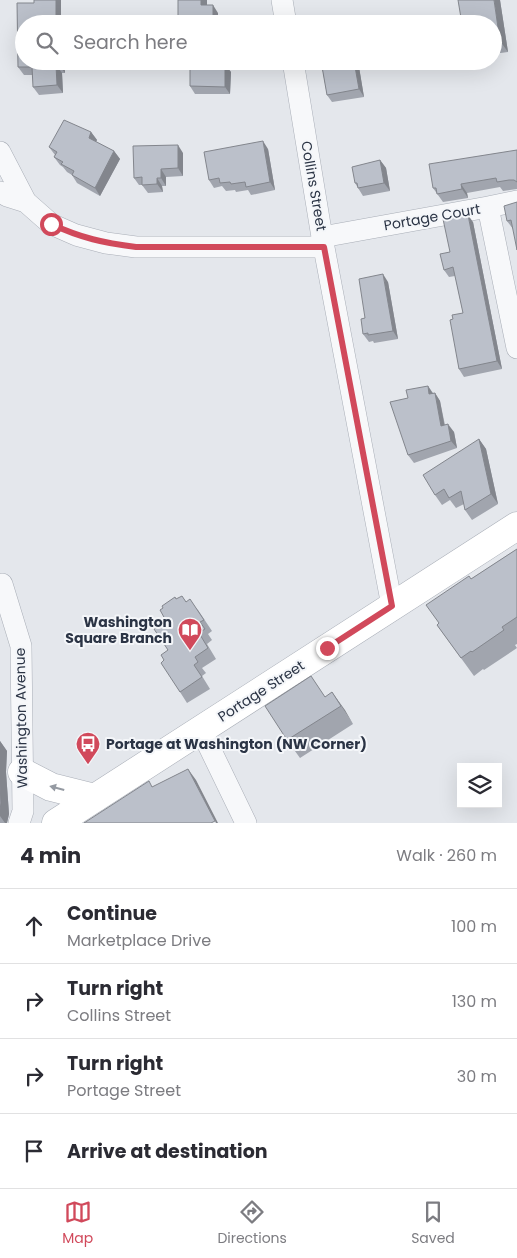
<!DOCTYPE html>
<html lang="en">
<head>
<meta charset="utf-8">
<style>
	:root { --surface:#fff; --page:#f7f7f7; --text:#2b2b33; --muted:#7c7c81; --line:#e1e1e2; --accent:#d1495b }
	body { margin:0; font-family:Poppins,sans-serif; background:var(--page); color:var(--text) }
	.controls { position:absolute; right:15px; bottom:15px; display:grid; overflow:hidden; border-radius:0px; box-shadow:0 5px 20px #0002 }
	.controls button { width:45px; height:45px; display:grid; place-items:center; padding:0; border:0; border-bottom:1px solid var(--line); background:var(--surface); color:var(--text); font:25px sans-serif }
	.stop { position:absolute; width:15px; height:15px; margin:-11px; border:4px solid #d1495b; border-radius:50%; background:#fff }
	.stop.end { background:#d1495b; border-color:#fff; box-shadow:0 1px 5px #0008 }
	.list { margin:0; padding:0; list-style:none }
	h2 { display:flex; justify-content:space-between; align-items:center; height:65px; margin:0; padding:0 20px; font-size:21px }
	h2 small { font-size:16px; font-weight:400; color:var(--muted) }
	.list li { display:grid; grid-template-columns:32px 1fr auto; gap:15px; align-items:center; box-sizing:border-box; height:75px; padding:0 20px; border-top:1px solid var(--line) }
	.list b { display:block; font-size:19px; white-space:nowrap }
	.list p { margin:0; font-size:16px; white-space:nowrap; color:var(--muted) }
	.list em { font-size:16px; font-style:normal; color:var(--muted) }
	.icon { flex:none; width:28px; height:28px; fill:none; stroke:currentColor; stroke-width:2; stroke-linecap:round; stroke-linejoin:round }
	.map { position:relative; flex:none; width:517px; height:823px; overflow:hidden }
	.search { position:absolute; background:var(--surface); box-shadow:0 5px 20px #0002; left:15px; right:15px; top:15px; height:55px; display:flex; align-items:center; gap:12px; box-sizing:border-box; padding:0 18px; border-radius:28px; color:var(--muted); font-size:19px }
	.sheet { height:365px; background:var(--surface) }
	nav { display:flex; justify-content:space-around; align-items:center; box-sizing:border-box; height:70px; border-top:1px solid var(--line); background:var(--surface); font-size:14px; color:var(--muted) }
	nav a { display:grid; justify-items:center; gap:2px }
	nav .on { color:var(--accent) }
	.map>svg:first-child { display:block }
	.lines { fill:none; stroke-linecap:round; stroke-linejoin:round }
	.street-casing { stroke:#a9aeb7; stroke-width:22 }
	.secondary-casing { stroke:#a9aeb7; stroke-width:29 }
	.street { stroke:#f7f8fa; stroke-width:21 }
	.secondary { stroke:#fff; stroke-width:28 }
	.wall { fill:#a1a5ae }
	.shaded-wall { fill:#83868d }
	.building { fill:#bbc0ca; stroke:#83868d }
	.oneway { fill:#959aa2 }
	.route { stroke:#d1495b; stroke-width:6 }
	.labels { text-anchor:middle; stroke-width:4; stroke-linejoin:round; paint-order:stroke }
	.street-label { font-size:14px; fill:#2b3445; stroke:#f4f6f9 }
	.poi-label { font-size:14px; font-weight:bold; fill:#2b3445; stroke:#f4f6f9; text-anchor:end }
</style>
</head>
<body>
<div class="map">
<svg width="517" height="823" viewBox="0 0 517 823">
	<rect width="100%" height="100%" fill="#e4e7ec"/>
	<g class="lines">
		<defs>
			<path id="street" d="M 282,0 L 286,24
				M 293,61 L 322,237 L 392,606
				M 0,152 L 26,202 L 51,224 L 76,235 L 106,243 L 136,247 L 324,247
				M 0,192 L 7,196 L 26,202
				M 488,207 L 517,201
				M 322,237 L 488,207 L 517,348
				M 2,584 L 21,646 L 23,811 L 19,823
				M 201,730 L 246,823"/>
			<path id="secondary" d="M 22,772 L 51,787 L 95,798
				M 56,823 L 517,526"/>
		</defs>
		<use href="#street" class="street-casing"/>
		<use href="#secondary" class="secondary-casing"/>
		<use href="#street" class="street"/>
		<use href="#secondary" class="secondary"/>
	</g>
	<path class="wall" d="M 34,0 L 61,0 L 61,24 L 24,24 L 24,61 L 64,61 L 65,73 L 62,73 L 63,93 L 39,95 L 33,87 L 33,75 L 24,75 L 18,67 L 17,3 L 34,3 Z
		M 500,0 L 508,52 L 493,54 L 493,24 Z
		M 222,61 L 222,64 L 231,72 L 230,94 L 195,94 L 190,86 L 192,65 Z
		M 321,61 L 358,61 L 364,97 L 332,102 L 327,95 Z
		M 91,132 L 97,140 L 96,142 L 114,151 L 120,159 L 100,196 L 77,183 L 72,175 L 67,172 L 63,167 L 60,165 L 54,157 L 55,155 L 49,147 Z
		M 268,149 L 275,190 L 251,195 L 248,190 L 236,192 L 235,190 L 226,191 L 222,186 L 214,188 L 209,180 Z
		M 517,150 L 517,189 L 503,191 L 500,187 L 467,193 L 468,198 L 443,202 L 433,188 Z
		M 183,153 L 183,176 L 166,177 L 166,186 L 162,186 L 163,192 L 148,193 L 142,185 L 139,185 L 134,178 Z
		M 380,160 L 386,168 L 390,191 L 363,196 L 355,183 Z
		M 517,202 L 513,229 L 507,221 Z
		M 473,222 L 502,369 L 464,377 L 459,369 L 453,319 L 463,313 L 455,276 L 449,277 L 444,270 L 450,252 Z
		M 388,282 L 398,339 L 374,343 L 373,341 L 369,342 L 363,334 L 365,318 Z
		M 428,386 L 433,393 L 435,393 L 440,401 L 445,425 L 454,432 L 457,448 L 414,463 L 408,455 L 408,398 Z
		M 479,439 L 486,449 L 498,504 L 472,520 L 465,510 L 464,504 L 456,508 L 450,500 L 442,505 L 435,495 Z
		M 517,549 L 517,644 L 515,645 L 517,648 L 484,670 L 483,669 L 474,676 L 437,625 L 439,623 L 471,579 Z
		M 176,599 L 186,601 L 198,610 L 212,631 L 208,634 L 212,640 L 207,644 L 216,659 L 202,668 L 206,673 L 202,676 L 210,689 L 187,703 L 180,692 L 164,660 L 168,650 L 159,625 L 165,619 L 163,608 Z
		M 332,692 L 353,724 L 300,758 L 287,740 L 326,697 Z
		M 0,741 L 7,751 L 6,772 L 9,814 L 7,823 L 0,823 Z"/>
	<path class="shaded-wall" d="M 56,0 L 61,0 L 61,24 L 56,24 Z
		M 201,0 L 207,0 L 207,13 L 201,5 Z
		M 494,0 L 500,0 L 508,52 L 500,41 Z
		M 213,5 L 218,13 L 218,24 L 213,24 Z
		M 59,61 L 64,61 L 65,73 L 59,65 Z
		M 217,61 L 222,61 L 222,72 L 217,64 Z
		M 354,61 L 358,61 L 364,97 L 359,89 Z
		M 225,64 L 231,72 L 230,94 L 225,87 Z
		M 56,65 L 62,73 L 63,93 L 57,85 Z
		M 91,132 L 97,140 L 94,145 L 89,138 Z
		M 263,141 L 268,149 L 275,190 L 270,182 Z
		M 178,145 L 183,153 L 183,176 L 178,168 Z
		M 114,151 L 120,159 L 100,196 L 95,188 Z
		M 380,160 L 386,168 L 390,191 L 384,183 Z
		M 161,169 L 166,177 L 166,186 L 161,178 Z
		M 157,178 L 162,186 L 163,192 L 157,184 Z
		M 461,184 L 467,193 L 468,198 L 462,189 Z
		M 468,215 L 473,222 L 502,369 L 497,361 Z
		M 383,274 L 388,282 L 398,339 L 393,331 Z
		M 428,386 L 433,394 L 429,394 Z
		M 435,393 L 440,401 L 446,434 L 441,426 Z
		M 448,424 L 454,432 L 457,448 L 451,441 Z
		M 479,439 L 486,449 L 498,504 L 491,494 Z
		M 332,692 L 345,710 L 353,724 L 341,706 Z
		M 0,741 L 7,751 L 6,772 L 9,814 L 7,823 L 5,823 L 0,816 Z
		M 188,769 L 196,780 L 218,823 L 216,823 L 215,821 Z"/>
	<path class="building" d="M 34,0 L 56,0 L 56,24 L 24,24 L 24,61 L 59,61 L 59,65 L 56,65 L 57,85 L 33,87 L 32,67 L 18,67 L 17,3 L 34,3 Z
		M 178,0 L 201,0 L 201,5 L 213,5 L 213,24 L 181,24 L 181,17 L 178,17 Z
		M 458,0 L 494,0 L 500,41 L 493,42 L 493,24 L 462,24 Z
		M 338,22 L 338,24 L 326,24 Z
		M 192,61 L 217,61 L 217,64 L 225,64 L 225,87 L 190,86 L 190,65 L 192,65 Z
		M 321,61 L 354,61 L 359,89 L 327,95 Z
		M 64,120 L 91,132 L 89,138 L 114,151 L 95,188 L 72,175 L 74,171 L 61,164 L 63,162 L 54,157 L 57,152 L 49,147 Z
		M 263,141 L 270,182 L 246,187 L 245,182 L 231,184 L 230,182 L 220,183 L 219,178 L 209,180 L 204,152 Z
		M 178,145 L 178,168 L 161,169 L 161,178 L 157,178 L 157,184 L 142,185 L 142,177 L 134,178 L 133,146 Z
		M 517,150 L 517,182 L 514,180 L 509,180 L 497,182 L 496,178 L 461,184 L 462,189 L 437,194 L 436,188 L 433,188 L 429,164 Z
		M 380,160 L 384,183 L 358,188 L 357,183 L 355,183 L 352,167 Z
		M 517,202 L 517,250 L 511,220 L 507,221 L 504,206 Z
		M 468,215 L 497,361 L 459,369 L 450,320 L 453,319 L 452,315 L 463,313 L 453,267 L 444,270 L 440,254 L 450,252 L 443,219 Z
		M 383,274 L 393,331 L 368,335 L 368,333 L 363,334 L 361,319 L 365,318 L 359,279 Z
		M 428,386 L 429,394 L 435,393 L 441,426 L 448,424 L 451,441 L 408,455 L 390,402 L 408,398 L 406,390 Z
		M 479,439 L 491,494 L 465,510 L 461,491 L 449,498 L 444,489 L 435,495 L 423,475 Z
		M 517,549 L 517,617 L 502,627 L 504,630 L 472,652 L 471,651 L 461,658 L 437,625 L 439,623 L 426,605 L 469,576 L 471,579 Z
		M 182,596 L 186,602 L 190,599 L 204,620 L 200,622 L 205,629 L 199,633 L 208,648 L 195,657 L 198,662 L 194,665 L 202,677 L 180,692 L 161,663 L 164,660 L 161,655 L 168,650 L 154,629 L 159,625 L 158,623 L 165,619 L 160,610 L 163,608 L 162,606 L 175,597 L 176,599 Z
		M 311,676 L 325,697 L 332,692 L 341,706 L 287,740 L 265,706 Z
		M 188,769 L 215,821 L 211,823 L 84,823 L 149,781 L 152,787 Z
		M 0,784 L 1,803 L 0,810 Z"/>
	<defs><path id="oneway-solid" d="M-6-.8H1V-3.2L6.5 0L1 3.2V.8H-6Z" transform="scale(1.25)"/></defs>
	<use class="oneway" href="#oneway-solid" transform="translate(57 788) rotate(-165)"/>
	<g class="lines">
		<path class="route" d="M 51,224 C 81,238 104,243 136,247 L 324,247 L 392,606 L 327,648"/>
	</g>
	<defs>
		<symbol id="library-pin" viewBox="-11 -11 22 30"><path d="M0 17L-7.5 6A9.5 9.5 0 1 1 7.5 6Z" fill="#d1495b" stroke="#f4f6f9"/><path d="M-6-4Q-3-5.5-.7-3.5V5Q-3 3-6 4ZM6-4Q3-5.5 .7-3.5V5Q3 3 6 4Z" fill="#fff"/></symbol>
		<symbol id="bus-pin" viewBox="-11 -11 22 30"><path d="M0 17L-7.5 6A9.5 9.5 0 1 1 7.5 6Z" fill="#d1495b" stroke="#f4f6f9"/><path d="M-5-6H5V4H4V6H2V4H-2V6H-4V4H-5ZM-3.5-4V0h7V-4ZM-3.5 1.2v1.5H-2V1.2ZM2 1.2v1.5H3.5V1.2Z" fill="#fff"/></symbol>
	</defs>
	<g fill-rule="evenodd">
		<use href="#library-pin" x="176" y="616" width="28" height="38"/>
		<use href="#bus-pin" x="74" y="730" width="28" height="38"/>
	</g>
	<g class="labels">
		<g class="street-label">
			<text transform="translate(314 186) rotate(80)" y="5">Collins Street</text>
			<text transform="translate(432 217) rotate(-10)" y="5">Portage Court</text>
			<text transform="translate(261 691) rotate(-33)" y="5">Portage Street</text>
			<text transform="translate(21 718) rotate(-91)" y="5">Washington Avenue</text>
		</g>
		<g class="poi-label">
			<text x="172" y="627">Washington<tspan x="172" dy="16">Square Branch</tspan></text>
			<text x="106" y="749" text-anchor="start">Portage at Washington (NW Corner)</text>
		</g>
	</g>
</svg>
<div class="controls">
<button><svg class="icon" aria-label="layers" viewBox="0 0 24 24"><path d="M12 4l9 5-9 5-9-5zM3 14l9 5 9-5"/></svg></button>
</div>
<div class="stop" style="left:51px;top:224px"></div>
<div class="stop end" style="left:327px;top:648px"></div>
<div class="search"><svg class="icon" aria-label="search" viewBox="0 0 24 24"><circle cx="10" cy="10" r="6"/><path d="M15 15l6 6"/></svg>Search here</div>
</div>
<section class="sheet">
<h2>4 min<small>Walk · 260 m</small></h2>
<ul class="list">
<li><svg class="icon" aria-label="ahead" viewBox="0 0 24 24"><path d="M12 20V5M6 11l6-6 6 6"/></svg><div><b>Continue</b><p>Marketplace Drive</p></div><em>100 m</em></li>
<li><svg class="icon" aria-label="right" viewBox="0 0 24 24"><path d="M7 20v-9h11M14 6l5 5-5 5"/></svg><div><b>Turn right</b><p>Collins Street</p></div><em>130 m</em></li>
<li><svg class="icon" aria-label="right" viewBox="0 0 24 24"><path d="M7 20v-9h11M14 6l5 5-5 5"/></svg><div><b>Turn right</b><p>Portage Street</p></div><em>30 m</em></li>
<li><svg class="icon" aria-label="arrive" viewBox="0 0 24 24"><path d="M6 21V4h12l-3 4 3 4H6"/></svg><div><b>Arrive at destination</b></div></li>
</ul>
</section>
<nav>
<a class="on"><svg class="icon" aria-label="map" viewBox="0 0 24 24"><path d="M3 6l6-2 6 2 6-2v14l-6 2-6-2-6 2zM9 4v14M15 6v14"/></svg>Map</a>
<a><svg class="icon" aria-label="directions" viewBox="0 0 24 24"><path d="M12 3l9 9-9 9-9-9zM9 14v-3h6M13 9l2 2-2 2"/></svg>Directions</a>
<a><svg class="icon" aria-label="saved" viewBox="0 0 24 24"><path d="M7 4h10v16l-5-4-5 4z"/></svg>Saved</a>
</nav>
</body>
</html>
